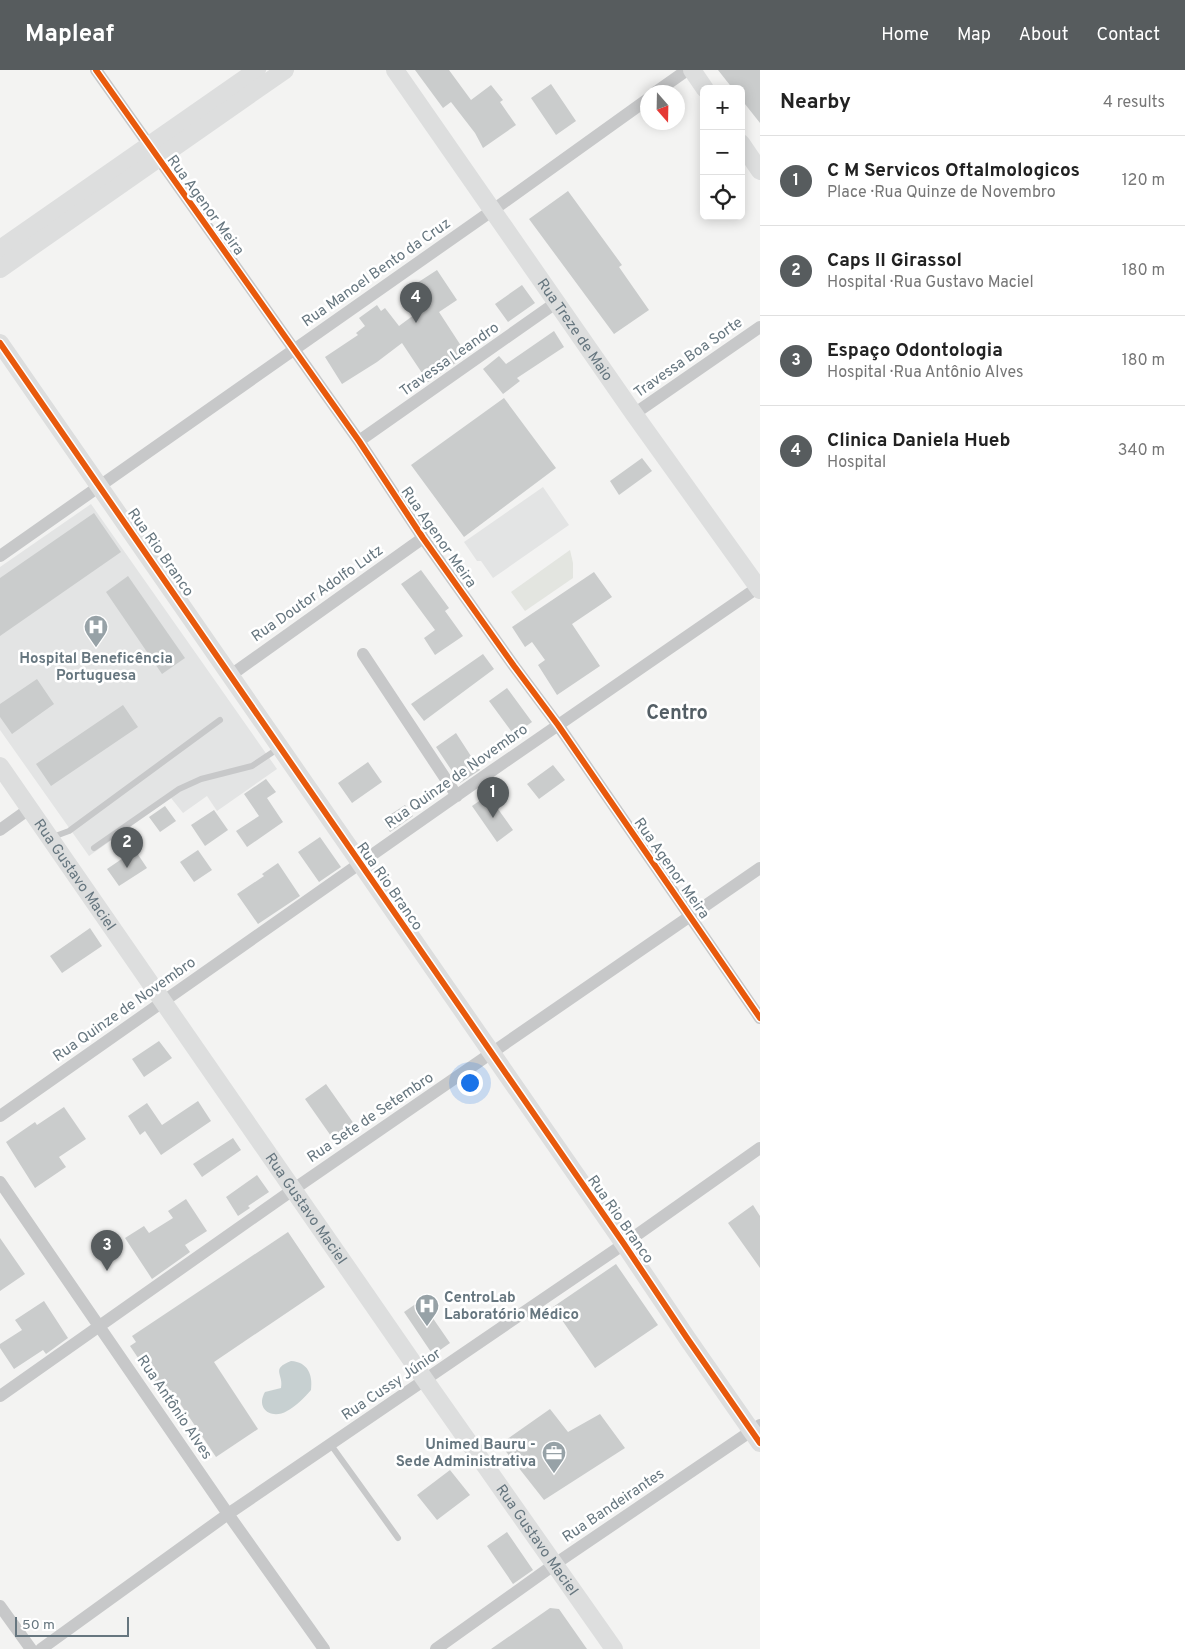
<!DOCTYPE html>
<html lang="en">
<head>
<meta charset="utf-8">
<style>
	:root { --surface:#fff; --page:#f6f6f6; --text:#222; --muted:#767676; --line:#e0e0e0; --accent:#575c5e }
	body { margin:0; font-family:Overpass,sans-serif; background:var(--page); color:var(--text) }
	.controls { position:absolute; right:15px; top:15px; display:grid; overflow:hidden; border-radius:8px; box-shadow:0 2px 12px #0003 }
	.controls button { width:45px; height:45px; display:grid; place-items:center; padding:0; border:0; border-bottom:1px solid var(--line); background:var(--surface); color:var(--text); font:25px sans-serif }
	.compass { position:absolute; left:640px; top:15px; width:45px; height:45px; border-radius:50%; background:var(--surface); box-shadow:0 2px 12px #0003; rotate:160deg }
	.scale { position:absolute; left:15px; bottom:12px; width:114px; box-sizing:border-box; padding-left:5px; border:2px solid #66767f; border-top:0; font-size:14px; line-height:18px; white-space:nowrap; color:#66767f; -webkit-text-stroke:4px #fff; paint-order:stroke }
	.you { position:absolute; left:469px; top:1012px; width:18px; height:18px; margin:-12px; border:4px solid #fff; border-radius:50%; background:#1a73e8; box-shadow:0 0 0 8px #1a73e833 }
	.badge { display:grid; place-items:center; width:32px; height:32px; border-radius:50%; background:var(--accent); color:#fff; font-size:16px; font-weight:700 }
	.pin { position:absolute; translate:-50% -41px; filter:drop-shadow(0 1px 2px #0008) }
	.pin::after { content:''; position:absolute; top:26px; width:18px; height:15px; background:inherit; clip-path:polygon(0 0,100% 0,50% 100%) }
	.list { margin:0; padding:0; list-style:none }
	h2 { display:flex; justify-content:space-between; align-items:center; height:65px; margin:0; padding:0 20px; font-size:21px }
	h2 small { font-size:16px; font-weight:400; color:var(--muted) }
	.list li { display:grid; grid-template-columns:32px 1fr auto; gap:15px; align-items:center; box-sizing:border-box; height:90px; padding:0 20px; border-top:1px solid var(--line) }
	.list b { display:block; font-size:19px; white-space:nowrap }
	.list p { margin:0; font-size:16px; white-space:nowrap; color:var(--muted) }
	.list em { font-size:16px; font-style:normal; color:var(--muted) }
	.icon { flex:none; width:28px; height:28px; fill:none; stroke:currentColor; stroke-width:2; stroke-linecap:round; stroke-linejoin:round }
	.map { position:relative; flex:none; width:760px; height:1579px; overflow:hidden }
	header { display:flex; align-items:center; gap:30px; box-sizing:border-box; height:70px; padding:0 25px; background:var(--accent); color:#fff }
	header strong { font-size:24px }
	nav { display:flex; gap:28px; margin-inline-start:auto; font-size:18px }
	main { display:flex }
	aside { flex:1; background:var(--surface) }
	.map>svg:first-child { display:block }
	.built { fill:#e3e4e4 }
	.green { fill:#e3e5e0 }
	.water { fill:#c7d0d1 }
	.building { fill:#cacccc }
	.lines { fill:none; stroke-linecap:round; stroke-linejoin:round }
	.lane { stroke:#c7c8c9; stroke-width:6 }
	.street { stroke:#c7c8c9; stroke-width:12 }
	.secondary { stroke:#dddede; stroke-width:18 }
	.cycleway-casing { stroke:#fff; stroke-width:9 }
	.cycleway { stroke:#e8590c; stroke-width:6 }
	.labels { text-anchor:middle; stroke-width:5; stroke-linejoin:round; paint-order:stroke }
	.street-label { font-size:15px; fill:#66767f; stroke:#fff }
	.poi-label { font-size:15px; font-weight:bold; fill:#66767f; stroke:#fff }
	.district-label { font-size:20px; font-weight:bold; fill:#535e65; stroke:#fff }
</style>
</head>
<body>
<header>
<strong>Mapleaf</strong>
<nav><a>Home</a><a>Map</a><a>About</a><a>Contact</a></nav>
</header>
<main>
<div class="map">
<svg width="760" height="1579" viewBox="0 0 760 1579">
	<rect width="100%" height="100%" fill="#f3f3f2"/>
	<path class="built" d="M 543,417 L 569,455 L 493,508 L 481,491 L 477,491 L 464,472 Z
		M 91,434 L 277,699 L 217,741 L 207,726 L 183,743 L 171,728 L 89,786 L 0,660 L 0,497 Z"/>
	<path class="green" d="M 570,480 L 573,493 L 573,508 L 525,541 L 511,522 Z"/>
	<path class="water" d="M 291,1291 C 308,1292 313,1305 311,1320 C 305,1327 295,1337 287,1341 C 272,1350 255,1339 265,1322 L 281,1318 C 284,1304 270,1299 291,1291 Z"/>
	<path class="building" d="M 415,0 L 449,0 L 471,30 L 491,15 L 503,30 L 500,32 L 516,55 L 483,78 L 475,63 L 451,32 L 443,38 Z
		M 718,0 L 760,0 L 760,53 L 741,29 L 741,19 L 733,19 Z
		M 551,14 L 576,51 L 556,65 L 531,28 Z
		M 568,121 L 622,195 L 619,197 L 649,240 L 614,264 L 529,149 Z
		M 437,200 L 457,230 L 439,242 L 467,285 L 428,312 L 402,273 L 377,292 L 342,314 L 325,287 L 358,265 L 356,263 L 365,256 L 359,248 L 377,235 L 381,241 L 385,238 L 399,256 L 430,233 L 417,213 Z
		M 522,215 L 535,233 L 508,252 L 495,234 Z
		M 554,261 L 564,277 L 517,308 L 520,311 L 503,324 L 483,299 L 499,286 L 506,294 Z
		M 504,328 L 556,398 L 464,467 L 411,395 Z
		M 642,388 L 652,401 L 619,425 L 610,411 Z
		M 94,443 L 121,482 L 0,566 L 0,508 Z
		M 421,500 L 449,538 L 445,541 L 463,566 L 435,585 L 424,568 L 435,560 L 401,514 Z
		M 594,502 L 612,527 L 572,554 L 600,596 L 557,625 L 538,595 L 545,590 L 532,572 L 525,577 L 512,557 Z
		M 128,506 L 185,588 L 162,604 L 106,522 Z
		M 483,584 L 494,599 L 424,651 L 411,634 Z
		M 37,609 L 54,634 L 12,664 L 0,647 L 0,634 Z
		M 507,618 L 532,652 L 514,665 L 489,631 Z
		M 123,635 L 138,657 L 51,716 L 36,694 Z
		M 456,663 L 480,700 L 460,713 L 436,677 Z
		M 368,692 L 382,712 L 352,733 L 338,713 Z
		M 553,695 L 565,710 L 539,729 L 527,714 Z
		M 266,709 L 276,722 L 267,728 L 283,752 L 247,777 L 236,761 L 259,746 L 244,724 Z
		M 488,725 L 513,760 L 497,772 L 472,736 Z
		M 405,735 L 413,746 L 390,762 L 382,750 Z
		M 165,736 L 176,751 L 160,762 L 149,747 Z
		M 214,740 L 228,760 L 205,776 L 191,755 Z
		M 320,767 L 341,797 L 319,812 L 298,782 Z
		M 135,780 L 147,798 L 119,816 L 107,799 Z
		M 198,780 L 212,800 L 194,812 L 180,792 Z
		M 278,793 L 300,826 L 258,854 L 237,824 L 264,806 L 262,804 Z
		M 90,858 L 102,876 L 62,903 L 50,886 Z
		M 159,971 L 172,988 L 144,1007 L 132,989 Z
		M 326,1014 L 359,1061 L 338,1076 L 305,1029 Z
		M 198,1031 L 211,1051 L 161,1085 L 145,1061 L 140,1065 L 128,1046 L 147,1033 L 162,1055 Z
		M 64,1037 L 86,1069 L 59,1087 L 66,1097 L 35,1118 L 6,1072 L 35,1052 L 37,1055 Z
		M 233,1068 L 241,1080 L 202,1107 L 193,1094 Z
		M 257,1105 L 269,1122 L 248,1136 L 250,1138 L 238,1146 L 226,1127 Z
		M 186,1129 L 207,1161 L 185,1175 L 190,1182 L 152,1209 L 125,1168 L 144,1156 L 149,1163 L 173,1148 L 168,1141 Z
		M 753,1135 L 760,1146 L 760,1198 L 728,1153 Z
		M 288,1162 L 325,1217 L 214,1292 L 258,1359 L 216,1387 L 171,1320 L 163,1325 L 130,1276 L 136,1272 L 132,1266 Z
		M 0,1168 L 25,1204 L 0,1221 Z
		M 616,1194 L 658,1255 L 595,1298 L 553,1237 Z
		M 430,1224 L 439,1238 L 430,1244 L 450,1273 L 433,1285 L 404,1242 Z
		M 44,1231 L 68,1268 L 46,1284 L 43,1280 L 14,1299 L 0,1278 L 0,1274 L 22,1260 L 15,1250 Z
		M 550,1339 L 568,1362 L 600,1344 L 625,1378 L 544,1430 L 500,1374 Z
		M 450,1400 L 470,1425 L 437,1450 L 417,1425 Z
		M 507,1462 L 533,1500 L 513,1514 L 487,1476 Z
		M 550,1538 L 559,1539 L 587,1579 L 491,1579 Z"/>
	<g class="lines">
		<path class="lane" d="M 50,768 L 69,761 L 220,650
			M 94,778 L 179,719 L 201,709 L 252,696 L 279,678
			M 331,1375 L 398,1468"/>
		<path class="street" d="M 96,0 L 359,371 L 423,468 L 514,596 L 558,655 L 760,948
			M 656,22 L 687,0
			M 634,344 L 760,257
			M 359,371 L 557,232
			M 0,486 L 493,140 L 648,29
			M 363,584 L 457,726
			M 231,605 L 423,468
			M 0,760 L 29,739
			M 0,1046 L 493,700 L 760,516
			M 0,1112 L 228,1444 L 324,1579
			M 0,1326 L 294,1119 L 760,798
			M 0,1536 L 31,1579
			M 41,1579 L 228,1444 L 624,1174 L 760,1078
			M 436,1579 L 555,1494 L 760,1355"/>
		<g class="secondary">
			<path id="s1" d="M 395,0 L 634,344 L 760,520"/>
			<path d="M 692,0 L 705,19"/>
			<path d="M 741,73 L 760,101"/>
			<path d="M 0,179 L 257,0"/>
			<path d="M 0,199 L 285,0"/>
			<path d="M 0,273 L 624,1174 L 687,1268 L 760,1373"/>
			<path id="s2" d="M 0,696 L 425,1310 L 614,1579"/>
		</g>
		<defs>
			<path id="cycleway" d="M 96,0 L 359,371 L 423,468 L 514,596 L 558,655 L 760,948
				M 0,273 L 624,1174 L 687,1268 L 760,1373"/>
		</defs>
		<use href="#cycleway" class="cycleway-casing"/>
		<use href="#cycleway" class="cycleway"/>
	</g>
	<defs>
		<symbol id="hospital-pin" viewBox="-11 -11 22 30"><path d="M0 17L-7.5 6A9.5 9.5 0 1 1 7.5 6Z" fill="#97a2a7" stroke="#fff"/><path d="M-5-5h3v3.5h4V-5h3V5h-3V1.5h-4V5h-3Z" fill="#fff"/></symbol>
		<symbol id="office-pin" viewBox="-11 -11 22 30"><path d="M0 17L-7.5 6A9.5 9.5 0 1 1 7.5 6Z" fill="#97a2a7" stroke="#fff"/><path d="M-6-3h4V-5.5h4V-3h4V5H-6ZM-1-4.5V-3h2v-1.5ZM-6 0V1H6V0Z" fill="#fff"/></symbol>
	</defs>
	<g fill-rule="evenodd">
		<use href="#hospital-pin" x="82" y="543" width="28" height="38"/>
		<use href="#hospital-pin" x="413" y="1222" width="28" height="38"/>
		<use href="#office-pin" x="540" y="1369" width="28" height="38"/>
	</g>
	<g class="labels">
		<g class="street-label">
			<text transform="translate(206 135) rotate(54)" y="5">Rua Agenor Meira</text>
			<text transform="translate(376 202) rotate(-35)" y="5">Rua Manoel Bento da Cruz</text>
			<text dy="5" stroke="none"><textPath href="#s1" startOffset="316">Rua Treze de Maio</textPath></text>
			<text transform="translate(688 287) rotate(-35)" y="5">Travessa Boa Sorte</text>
			<text transform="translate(449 289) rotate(-35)" y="5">Travessa Leandro</text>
			<text transform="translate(439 467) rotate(55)" y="5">Rua Agenor Meira</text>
			<text transform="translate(161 482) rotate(55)" y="5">Rua Rio Branco</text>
			<text transform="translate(317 523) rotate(-35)" y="5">Rua Doutor Adolfo Lutz</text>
			<text transform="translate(456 706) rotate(-35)" y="5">Rua Quinze de Novembro</text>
			<text transform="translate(672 798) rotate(55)" y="5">Rua Agenor Meira</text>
			<text dy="5" stroke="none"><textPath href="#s2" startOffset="132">Rua Gustavo Maciel</textPath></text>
			<text transform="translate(390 816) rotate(55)" y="5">Rua Rio Branco</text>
			<text transform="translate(124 939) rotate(-35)" y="5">Rua Quinze de Novembro</text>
			<text transform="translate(370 1047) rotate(-34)" y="5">Rua Sete de Setembro</text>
			<text dy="5" stroke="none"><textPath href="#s2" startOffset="538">Rua Gustavo Maciel</textPath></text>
			<text transform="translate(621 1149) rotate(55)" y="5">Rua Rio Branco</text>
			<text transform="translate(391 1314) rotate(-34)" y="5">Rua Cussy Júnior</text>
			<text transform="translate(175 1337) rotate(56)" y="5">Rua Antônio Alves</text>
			<text transform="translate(613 1435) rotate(-34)" y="5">Rua Bandeirantes</text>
			<text dy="5" stroke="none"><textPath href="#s2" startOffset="942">Rua Gustavo Maciel</textPath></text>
		</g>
		<g class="poi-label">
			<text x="96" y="593">Hospital Beneficência<tspan x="96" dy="17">Portuguesa</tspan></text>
			<text x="444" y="1232" text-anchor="start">CentroLab<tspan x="444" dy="17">Laboratório Médico</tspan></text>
			<text x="536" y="1379" text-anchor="end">Unimed Bauru -<tspan x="536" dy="17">Sede Administrativa</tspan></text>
		</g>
		<g class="district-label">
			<text x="677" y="649">Centro</text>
		</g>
	</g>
</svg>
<div class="controls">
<button>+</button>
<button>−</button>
<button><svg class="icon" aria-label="locate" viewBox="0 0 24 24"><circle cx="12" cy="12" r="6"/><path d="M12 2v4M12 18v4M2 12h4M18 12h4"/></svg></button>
</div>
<svg class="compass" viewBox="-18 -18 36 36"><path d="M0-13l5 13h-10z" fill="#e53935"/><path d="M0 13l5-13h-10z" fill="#767676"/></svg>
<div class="scale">50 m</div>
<div class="you"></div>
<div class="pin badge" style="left:493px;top:748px">1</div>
<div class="pin badge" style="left:127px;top:798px">2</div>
<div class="pin badge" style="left:107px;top:1201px">3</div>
<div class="pin badge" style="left:416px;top:253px">4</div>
</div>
<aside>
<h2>Nearby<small>4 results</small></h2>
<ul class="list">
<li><span class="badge">1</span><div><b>C M Servicos Oftalmologicos</b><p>Place · Rua Quinze de Novembro</p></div><em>120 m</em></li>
<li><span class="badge">2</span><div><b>Caps II Girassol</b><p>Hospital · Rua Gustavo Maciel</p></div><em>180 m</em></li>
<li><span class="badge">3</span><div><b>Espaço Odontologia</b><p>Hospital · Rua Antônio Alves</p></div><em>180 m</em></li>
<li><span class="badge">4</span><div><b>Clinica Daniela Hueb</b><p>Hospital</p></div><em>340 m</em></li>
</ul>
</aside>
</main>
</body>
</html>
